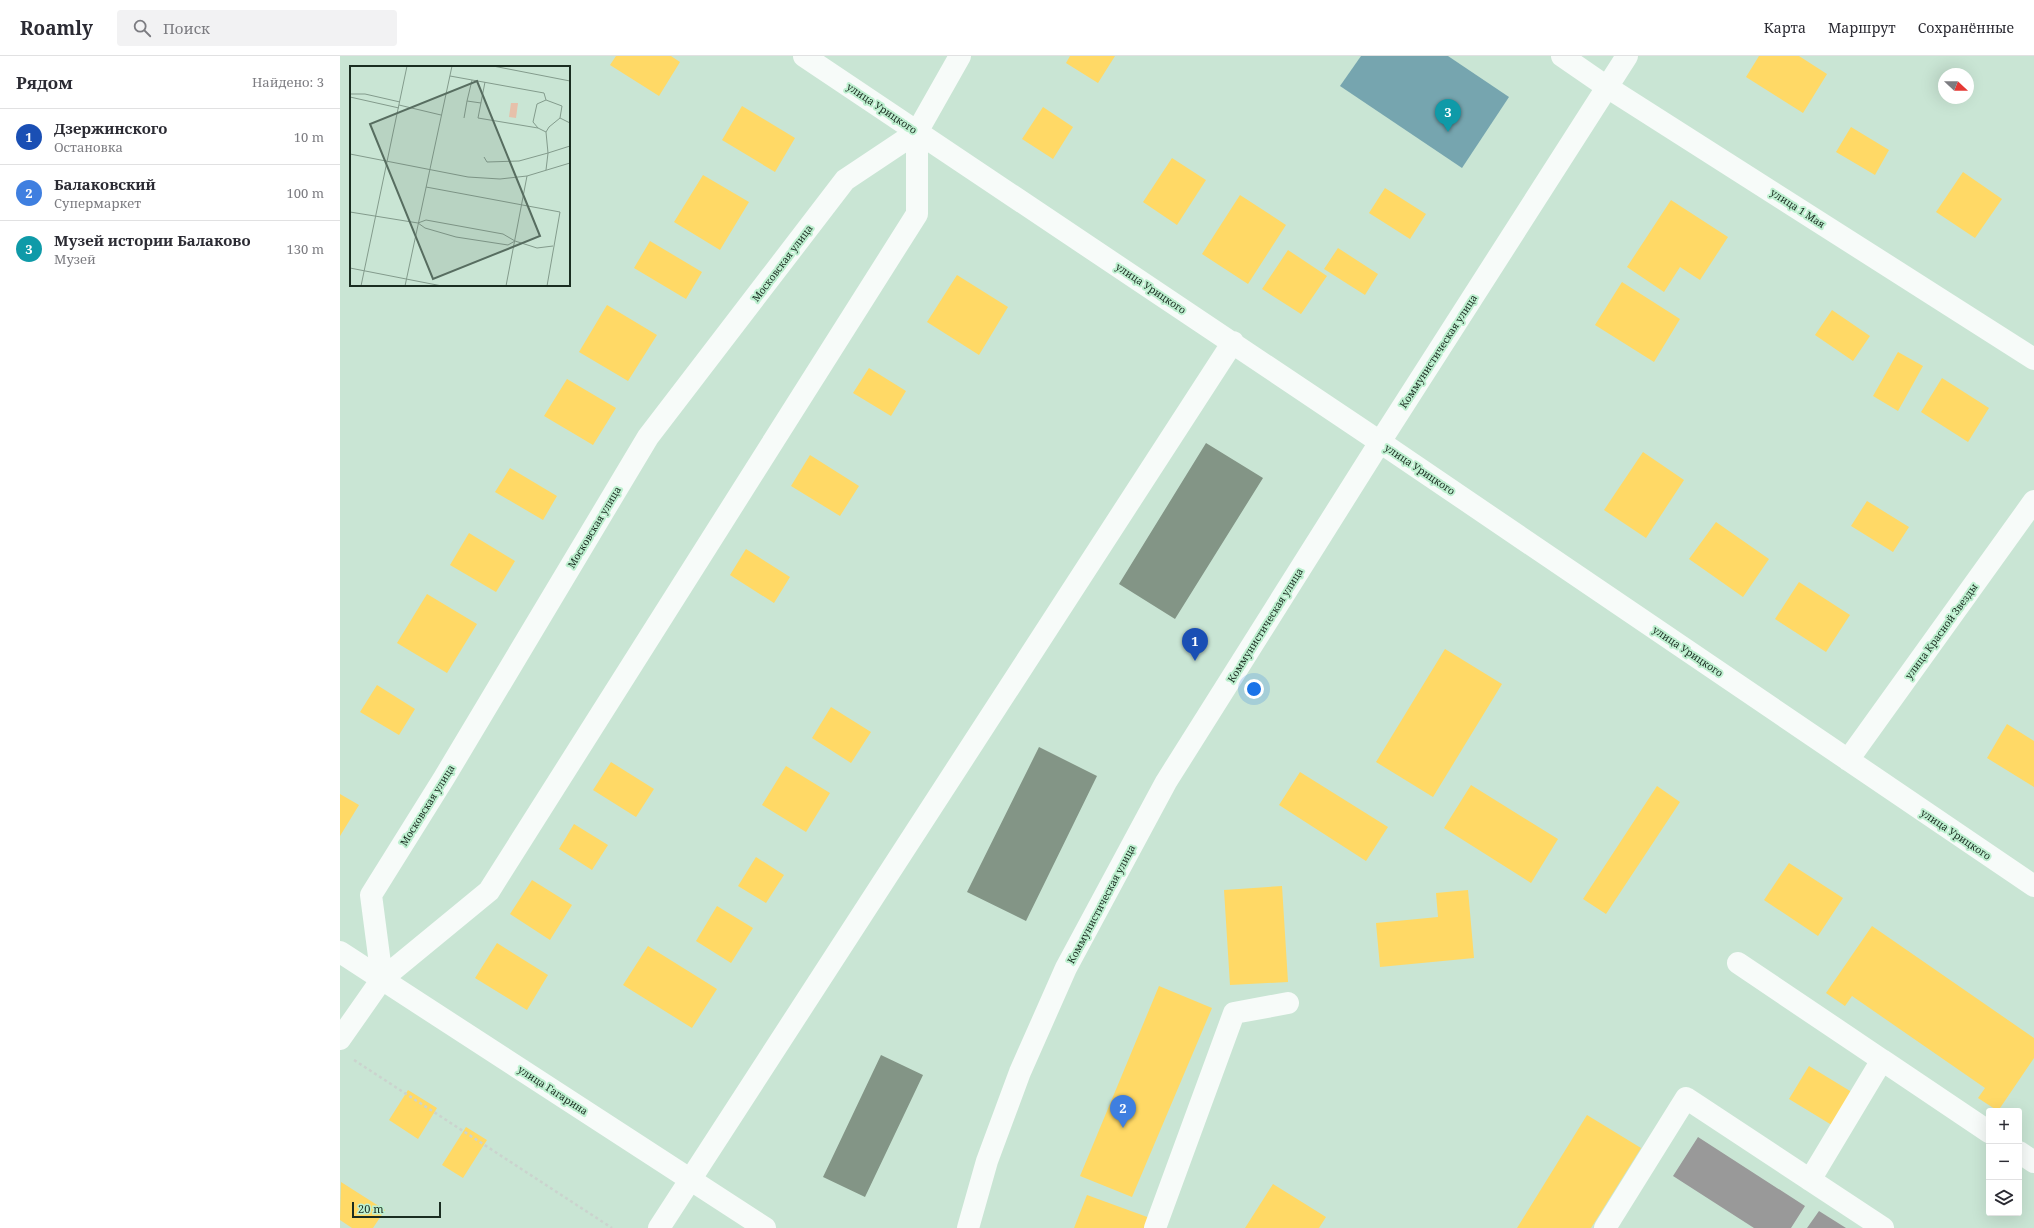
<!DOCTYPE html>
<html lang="ru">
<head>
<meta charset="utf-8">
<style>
	:root { --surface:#fff; --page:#f2f2f3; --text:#2b2b33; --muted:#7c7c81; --line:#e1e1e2; --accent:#576d60 }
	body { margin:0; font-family:"Noto Serif",serif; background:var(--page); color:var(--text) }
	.controls { position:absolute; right:12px; bottom:12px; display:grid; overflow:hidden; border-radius:4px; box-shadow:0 4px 16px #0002 }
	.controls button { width:36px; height:36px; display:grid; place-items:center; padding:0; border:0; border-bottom:1px solid var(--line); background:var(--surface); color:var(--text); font:20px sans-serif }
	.compass { position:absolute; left:1598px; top:12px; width:36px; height:36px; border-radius:50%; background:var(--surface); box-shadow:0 4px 16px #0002; rotate:112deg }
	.scale { position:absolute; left:12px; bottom:10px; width:89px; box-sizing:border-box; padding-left:4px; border:2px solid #1a2d21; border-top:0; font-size:11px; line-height:14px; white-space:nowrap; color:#1a2d21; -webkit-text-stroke:3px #bef0d0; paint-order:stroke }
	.you { position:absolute; left:914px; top:633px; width:14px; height:14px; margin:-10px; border:3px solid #fff; border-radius:50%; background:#1a73e8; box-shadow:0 0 0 6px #1a73e833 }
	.badge { display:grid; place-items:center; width:26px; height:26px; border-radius:50%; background:var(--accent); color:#fff; font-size:13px; font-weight:700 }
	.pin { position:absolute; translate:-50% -33px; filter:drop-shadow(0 1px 2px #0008) }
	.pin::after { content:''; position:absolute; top:21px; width:14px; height:12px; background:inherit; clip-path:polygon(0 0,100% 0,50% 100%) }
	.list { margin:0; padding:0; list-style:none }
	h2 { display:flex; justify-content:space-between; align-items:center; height:52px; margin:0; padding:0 16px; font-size:17px }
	h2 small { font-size:13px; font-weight:400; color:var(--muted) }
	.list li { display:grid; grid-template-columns:26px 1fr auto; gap:12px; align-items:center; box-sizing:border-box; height:56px; padding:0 16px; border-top:1px solid var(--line) }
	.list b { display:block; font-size:15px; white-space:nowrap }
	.list p { margin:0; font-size:13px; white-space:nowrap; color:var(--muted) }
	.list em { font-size:13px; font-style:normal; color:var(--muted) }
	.icon { flex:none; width:22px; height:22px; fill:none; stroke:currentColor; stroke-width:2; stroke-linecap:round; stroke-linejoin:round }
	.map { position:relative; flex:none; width:1694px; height:1172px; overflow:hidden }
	header { display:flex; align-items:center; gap:24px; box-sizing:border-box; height:56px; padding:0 20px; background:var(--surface); border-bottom:1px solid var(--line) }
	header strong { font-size:19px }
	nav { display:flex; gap:22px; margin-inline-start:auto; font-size:14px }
	.search { width:280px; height:36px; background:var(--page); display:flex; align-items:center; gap:10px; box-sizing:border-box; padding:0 14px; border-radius:4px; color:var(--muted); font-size:15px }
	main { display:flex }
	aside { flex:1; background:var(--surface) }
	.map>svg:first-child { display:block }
	.homes { fill:#ffd966 }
	.public { fill:#76a5af }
	.industry { fill:#999 }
	.building { fill:#839586 }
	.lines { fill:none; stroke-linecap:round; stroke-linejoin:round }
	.path { stroke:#cbd3ce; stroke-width:2.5; stroke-dasharray:3 3; stroke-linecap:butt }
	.minor { stroke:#f7fbf9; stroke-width:22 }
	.major { stroke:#f7fbf9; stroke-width:22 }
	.labels { text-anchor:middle; stroke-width:4; stroke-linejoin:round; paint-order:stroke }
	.street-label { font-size:10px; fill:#1a2d21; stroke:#bef0d0 }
	.inset-road { fill:none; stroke:#839b8c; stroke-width:1 }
	.view { fill:#576d60; fill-opacity:0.15; stroke:#576d60; stroke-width:2 }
	.inset-edge { fill:none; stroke:#1a2d21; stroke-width:2 }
</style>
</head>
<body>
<header>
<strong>Roamly</strong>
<div class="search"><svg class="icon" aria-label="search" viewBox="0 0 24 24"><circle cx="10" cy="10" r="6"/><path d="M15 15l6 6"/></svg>Поиск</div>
<nav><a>Карта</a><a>Маршрут</a><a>Сохранённые</a></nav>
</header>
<main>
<aside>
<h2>Рядом<small>Найдено: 3</small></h2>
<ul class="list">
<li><span class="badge" style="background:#1a4fb4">1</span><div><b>Дзержинского</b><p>Остановка</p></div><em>10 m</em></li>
<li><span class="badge" style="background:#3f7fe0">2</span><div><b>Балаковский</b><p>Супермаркет</p></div><em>100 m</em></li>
<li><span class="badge" style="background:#0f9aa8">3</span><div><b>Музей истории Балаково</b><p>Музей</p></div><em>130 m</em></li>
</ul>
</aside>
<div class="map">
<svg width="1694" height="1172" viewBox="0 0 1694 1172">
	<rect width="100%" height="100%" fill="#c9e5d4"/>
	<path class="homes" d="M 276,0 L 331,0 L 340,6 L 319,40 L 270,9 Z
		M 730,0 L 775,0 L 758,27 L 726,7 Z
		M 1419,0 L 1459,0 L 1487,18 L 1463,57 L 1406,21 Z
		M 402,50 L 455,82 L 435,116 L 382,84 Z
		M 703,51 L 733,71 L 713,103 L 682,83 Z
		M 1511,71 L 1549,94 L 1535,119 L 1496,96 Z
		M 832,102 L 866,124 L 837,169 L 803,146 Z
		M 1623,116 L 1662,143 L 1635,182 L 1596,156 Z
		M 363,119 L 409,146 L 380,194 L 334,166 Z
		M 1045,132 L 1086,158 L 1070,183 L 1029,157 Z
		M 900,139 L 946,169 L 908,228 L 862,198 Z
		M 1331,144 L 1388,181 L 1360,224 L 1340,211 L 1324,236 L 1287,211 Z
		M 310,185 L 362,216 L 346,243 L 294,212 Z
		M 998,192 L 1038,218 L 1025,239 L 984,213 Z
		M 948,194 L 987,220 L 961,258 L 922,233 Z
		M 617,219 L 668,251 L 639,299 L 587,266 Z
		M 1282,226 L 1340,263 L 1314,306 L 1255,269 Z
		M 267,249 L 317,279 L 288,325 L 239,296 Z
		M 1492,254 L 1530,280 L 1513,305 L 1475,279 Z
		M 1558,296 L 1583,310 L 1558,355 L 1533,340 Z
		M 529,312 L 566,335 L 551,360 L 513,337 Z
		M 1602,322 L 1649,352 L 1628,386 L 1581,356 Z
		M 227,323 L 276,352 L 253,389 L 204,360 Z
		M 1303,396 L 1344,424 L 1306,482 L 1264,454 Z
		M 470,399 L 519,430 L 500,460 L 451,430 Z
		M 170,412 L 217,440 L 203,464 L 155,436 Z
		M 1527,445 L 1569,471 L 1553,496 L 1511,470 Z
		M 1376,466 L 1429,503 L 1403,541 L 1349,503 Z
		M 129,477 L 175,505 L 156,536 L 110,509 Z
		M 406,493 L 450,521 L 434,547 L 390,519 Z
		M 1459,526 L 1510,559 L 1486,596 L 1435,563 Z
		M 87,538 L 137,568 L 107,617 L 57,587 Z
		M 1105,593 L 1162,628 L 1093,741 L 1036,706 Z
		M 37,629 L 75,653 L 59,679 L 20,656 Z
		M 491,651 L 531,676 L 511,707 L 472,682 Z
		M 1667,668 L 1694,685 L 1694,731 L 1647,702 Z
		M 271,706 L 314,733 L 296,761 L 253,734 Z
		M 446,710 L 490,737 L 466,776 L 422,749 Z
		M 960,716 L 1048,771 L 1026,805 L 939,749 Z
		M 1131,729 L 1218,783 L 1191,827 L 1104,772 Z
		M 1317,730 L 1340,746 L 1266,858 L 1243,843 Z
		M 0,738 L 19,749 L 0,780 Z
		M 234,768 L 268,789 L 252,814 L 219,793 Z
		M 416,801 L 444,819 L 426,847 L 398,830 Z
		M 1449,807 L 1503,842 L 1478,880 L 1424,844 Z
		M 192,824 L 232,849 L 210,884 L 170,858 Z
		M 942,830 L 948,926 L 890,929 L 884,834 Z
		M 1128,834 L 1134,902 L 1040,911 L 1036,867 L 1098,861 L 1096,837 Z
		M 377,850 L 413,872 L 391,907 L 356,885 Z
		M 1532,870 L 1694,982 L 1694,1002 L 1658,1055 L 1638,1042 L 1645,1032 L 1512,940 L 1505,950 L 1486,937 Z
		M 157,887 L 208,919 L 187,954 L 135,922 Z
		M 308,890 L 377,933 L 352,972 L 283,929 Z
		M 819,930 L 872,952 L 792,1141 L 740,1120 Z
		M 1469,1010 L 1515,1038 L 1495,1071 L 1449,1043 Z
		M 68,1034 L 97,1052 L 78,1083 L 49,1064 Z
		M 1247,1059 L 1301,1092 L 1251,1172 L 1177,1172 Z
		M 126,1071 L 147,1084 L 123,1122 L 102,1109 Z
		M 1,1126 L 45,1154 L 33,1172 L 12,1172 L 0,1164 Z
		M 933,1128 L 986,1161 L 979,1172 L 905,1172 Z
		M 747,1139 L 810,1162 L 807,1172 L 734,1172 Z"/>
	<path class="public" d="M 1021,0 L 1108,0 L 1169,41 L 1122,112 L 1000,30 Z"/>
	<path class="industry" d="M 1358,1081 L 1465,1150 L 1451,1172 L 1414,1172 L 1333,1120 Z
		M 1479,1155 L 1506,1172 L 1467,1172 Z"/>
	<path class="building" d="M 866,387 L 923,422 L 835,563 L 779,528 Z
		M 699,691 L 757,720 L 686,865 L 627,836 Z
		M 541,999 L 583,1019 L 525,1141 L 483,1121 Z"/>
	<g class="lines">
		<path class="path" d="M 14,1004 L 272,1172"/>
		<path class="minor" d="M 464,0 L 1040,386 L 1694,830
			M 1222,0 L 1267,31 L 1694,303
			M 1508,704 L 1694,445
			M 1398,907 L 1542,1004 L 1470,1124
			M 42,923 L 149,835 L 577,158 L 577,76
			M 0,983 L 42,923 L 31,839 L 104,722 L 308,381 L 505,124 L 577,76 L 620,0
			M 1542,1004 L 1649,1076
			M 1679,1096 L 1694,1106
			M 319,1172 L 893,286
			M 815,1172 L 894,957 L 948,947
			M 1265,1172 L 1346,1042 L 1543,1172"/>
		<path class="major" d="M 0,896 L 425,1172
			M 628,1172 L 647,1105 L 680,1016 L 726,912 L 826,726 L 1040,386 L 1287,0"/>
	</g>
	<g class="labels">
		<g class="street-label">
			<text transform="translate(542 52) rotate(34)" y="4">улица Урицкого</text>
			<text transform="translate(1458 152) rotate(33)" y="4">улица 1 Мая</text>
			<text transform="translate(442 207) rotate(-53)" y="4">Московская улица</text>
			<text transform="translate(811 232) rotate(34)" y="4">улица Урицкого</text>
			<text transform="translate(1098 295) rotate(-57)" y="4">Коммунистическая улица</text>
			<text transform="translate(1080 413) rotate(34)" y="4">улица Урицкого</text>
			<text transform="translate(254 471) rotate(-59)" y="4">Московская улица</text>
			<text transform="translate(925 569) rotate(-58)" y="4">Коммунистическая улица</text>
			<text transform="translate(1601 575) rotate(-54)" y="4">улица Красной Звезды</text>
			<text transform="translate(1348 595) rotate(34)" y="4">улица Урицкого</text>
			<text transform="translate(87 749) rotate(-58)" y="4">Московская улица</text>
			<text transform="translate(1616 778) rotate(34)" y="4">улица Урицкого</text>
			<text transform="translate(761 848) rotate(-62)" y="4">Коммунистическая улица</text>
			<text transform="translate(213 1034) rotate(33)" y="4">улица Гагарина</text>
		</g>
	</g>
	<g transform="translate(10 10)">
		<rect width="220" height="220" fill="#c9e5d4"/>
		<path d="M 161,37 L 168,37 L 166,52 L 159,51 Z" fill="#e6c0aa"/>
		<path class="inset-road" d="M 143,0 L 220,15M 100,10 L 194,27 L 196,34 L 212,40 L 210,52M 135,16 L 128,52 L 188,62 L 196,66M 0,28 L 15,28 L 50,36M 0,31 L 49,42M 117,35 L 122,14M 49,39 L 91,49M 114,52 L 117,35 L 131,37M 188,62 L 183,56 L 187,38 L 196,34M 0,88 L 118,111 L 150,113 L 177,110 L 156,220M 134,91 L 137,96 L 169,95 L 198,87 L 196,66 L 199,61 L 210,52 L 220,57M 196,104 L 198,87 L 220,80M 177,110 L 220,97M 76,121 L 210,146 L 197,220M 0,146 L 68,157 L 75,162 L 106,171 L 158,179 L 165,175 L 187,182 L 203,180M 68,157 L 76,154 L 153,168 L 165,175M 0,202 L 92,220M 11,220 L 57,0M 55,220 L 102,0"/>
		<path class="view" d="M 127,15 L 190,170 L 83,213 L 20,58 Z"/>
		<rect width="220" height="220" class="inset-edge"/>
	</g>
</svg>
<div class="controls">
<button>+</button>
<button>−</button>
<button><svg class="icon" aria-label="layers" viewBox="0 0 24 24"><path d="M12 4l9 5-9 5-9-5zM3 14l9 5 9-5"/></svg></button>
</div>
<svg class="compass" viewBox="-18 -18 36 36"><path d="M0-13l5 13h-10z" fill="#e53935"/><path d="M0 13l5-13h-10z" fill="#7c7c81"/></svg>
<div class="scale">20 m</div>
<div class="you"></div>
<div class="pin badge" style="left:855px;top:605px;background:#1a4fb4">1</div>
<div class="pin badge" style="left:783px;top:1072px;background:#3f7fe0">2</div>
<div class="pin badge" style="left:1108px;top:76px;background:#0f9aa8">3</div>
</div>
</main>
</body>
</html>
